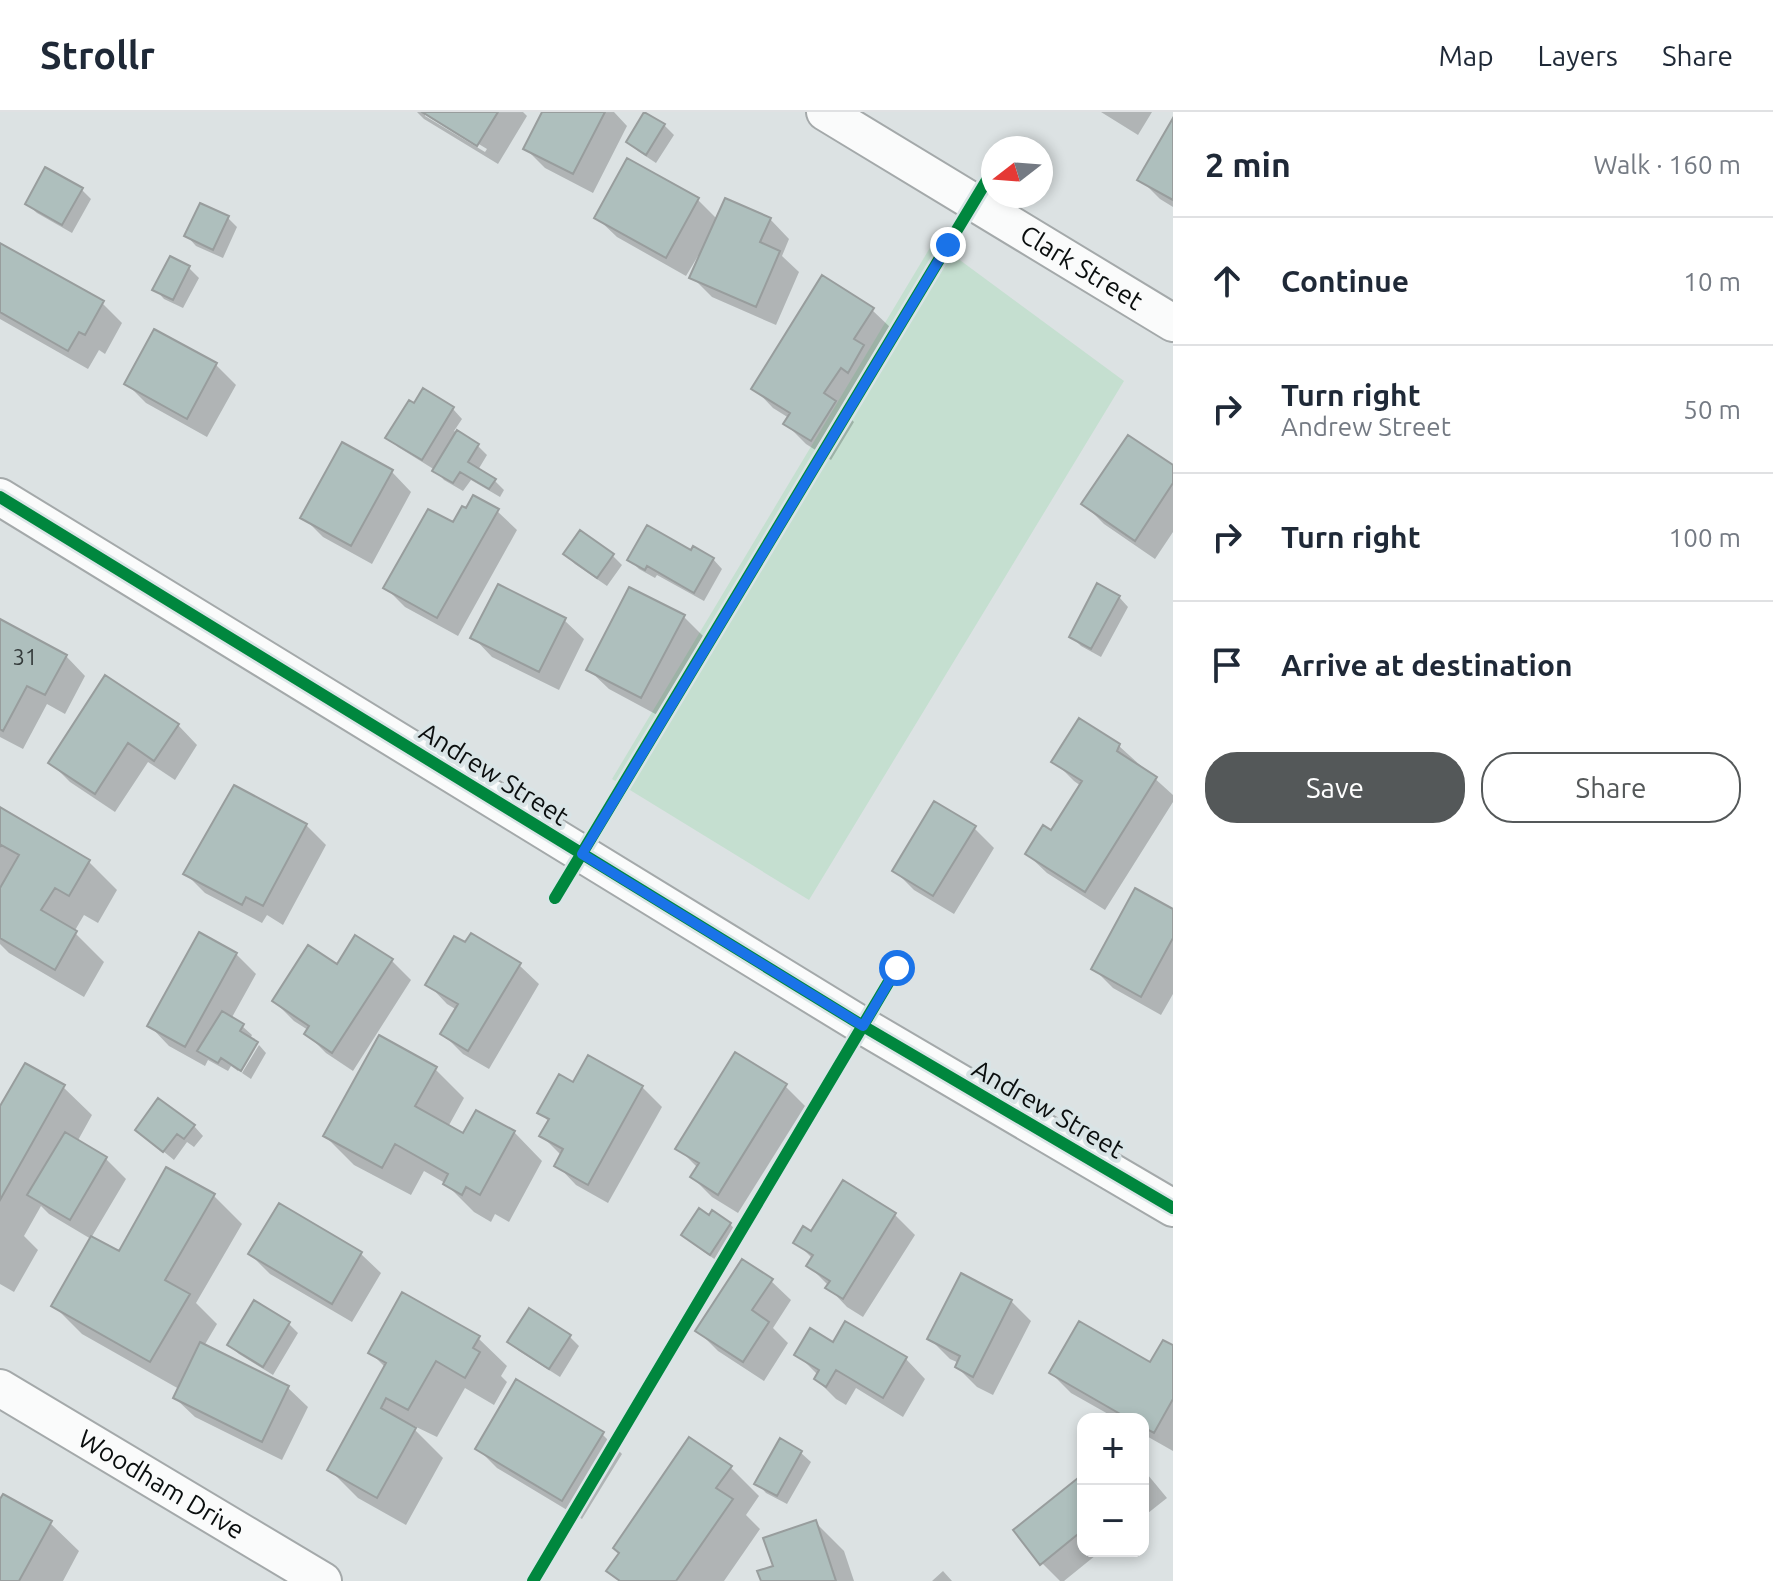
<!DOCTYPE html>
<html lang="en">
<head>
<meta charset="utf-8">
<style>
	:root { --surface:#fff; --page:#f6f6f7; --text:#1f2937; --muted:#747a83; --line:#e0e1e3; --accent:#545859 }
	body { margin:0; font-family:Ubuntu,sans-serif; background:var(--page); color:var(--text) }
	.controls { position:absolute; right:24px; bottom:24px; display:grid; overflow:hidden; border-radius:16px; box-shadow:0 4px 12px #0003 }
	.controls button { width:72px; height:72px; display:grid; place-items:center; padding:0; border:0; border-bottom:2px solid var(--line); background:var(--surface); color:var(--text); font:40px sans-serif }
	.compass { position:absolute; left:981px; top:24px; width:72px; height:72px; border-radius:50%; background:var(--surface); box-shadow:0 4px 12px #0003; rotate:253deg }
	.stop { position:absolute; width:24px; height:24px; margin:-18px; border:6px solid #1a73e8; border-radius:50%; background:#fff }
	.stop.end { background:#1a73e8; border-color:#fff; box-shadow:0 2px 8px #0008 }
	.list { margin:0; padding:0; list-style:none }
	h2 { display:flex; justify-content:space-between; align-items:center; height:104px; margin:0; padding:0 32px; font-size:34px }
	h2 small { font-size:26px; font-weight:400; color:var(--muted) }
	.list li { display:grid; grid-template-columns:52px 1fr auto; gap:24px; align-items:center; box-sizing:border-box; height:128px; padding:0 32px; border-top:2px solid var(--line) }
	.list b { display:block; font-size:30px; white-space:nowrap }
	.list p { margin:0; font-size:26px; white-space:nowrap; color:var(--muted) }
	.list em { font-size:26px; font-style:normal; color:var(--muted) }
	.actions { display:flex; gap:16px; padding:24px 32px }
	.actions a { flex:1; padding:18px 0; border:2px solid var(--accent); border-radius:32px; text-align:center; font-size:28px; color:var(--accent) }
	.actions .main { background:var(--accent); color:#fff }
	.icon { flex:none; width:44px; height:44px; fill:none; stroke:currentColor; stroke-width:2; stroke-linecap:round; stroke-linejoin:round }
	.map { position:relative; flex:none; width:1173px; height:1469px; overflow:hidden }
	header { display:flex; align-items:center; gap:48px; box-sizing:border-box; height:112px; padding:0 40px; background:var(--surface); border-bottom:2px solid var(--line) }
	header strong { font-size:38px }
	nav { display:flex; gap:44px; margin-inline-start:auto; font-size:28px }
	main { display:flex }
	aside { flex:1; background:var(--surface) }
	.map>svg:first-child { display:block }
	.green { fill:#c5dfd0 }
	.shadow { fill:#0003 }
	.building { fill:#aebfbd; stroke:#989d9d; stroke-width:2 }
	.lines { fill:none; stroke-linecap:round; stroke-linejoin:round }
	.minor-casing { stroke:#a4a9aa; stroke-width:40 }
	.minor { stroke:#fafbfb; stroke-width:36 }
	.cycleway-casing { stroke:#d9e4e6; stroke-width:17 }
	.cycleway { stroke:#00873e; stroke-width:12 }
	.route { stroke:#1a73e8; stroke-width:10 }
	.labels { text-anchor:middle; stroke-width:8; stroke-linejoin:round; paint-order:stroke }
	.number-label { font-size:22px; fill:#333a3a }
	.street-label { font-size:26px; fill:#0a0e0e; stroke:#d9e4e6 }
</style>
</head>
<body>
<header>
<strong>Strollr</strong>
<nav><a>Map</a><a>Layers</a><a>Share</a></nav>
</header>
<main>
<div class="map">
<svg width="1173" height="1469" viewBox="0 0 1173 1469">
	<rect width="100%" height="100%" fill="#dce2e3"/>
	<path class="green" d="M 934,129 L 1124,269 L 809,788 L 612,667 Z"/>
	<path class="shadow" d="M 417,0 L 425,0 L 425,4 L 485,40 L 487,37 L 426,0 L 523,0 L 527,4 L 498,52 L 424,7 Z
		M 544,0 L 614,0 L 627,14 L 593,81 L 545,56 L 525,36 Z
		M 1101,0 L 1152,0 L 1138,23 Z
		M 1173,10 L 1173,95 L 1160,87 L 1140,67 Z
		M 664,13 L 674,23 L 656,51 L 638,39 L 628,30 Z
		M 628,49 L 698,88 L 717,107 L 770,107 L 789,127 L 782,144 L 799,160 L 776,213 L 712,185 L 692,165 L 700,146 L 698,144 L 686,164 L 617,125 L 597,106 Z
		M 82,78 L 91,87 L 72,121 L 37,101 L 27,92 Z
		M 227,105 L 237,115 L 223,146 L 196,134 L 187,124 Z
		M 0,133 L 102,191 L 122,211 L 105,242 L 99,238 L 88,257 L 0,207 Z
		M 189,156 L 199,166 L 183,196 L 164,187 L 155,177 Z
		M 872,198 L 892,217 L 874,246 L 883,254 L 868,279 L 861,275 L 844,300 L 854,310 L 831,348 L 806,332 L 786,312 L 789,306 L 773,296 L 754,276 Z
		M 155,220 L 216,253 L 236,273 L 207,325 L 146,291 L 126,271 Z
		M 453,297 L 462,307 L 454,319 L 477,333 L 487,343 L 478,358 L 495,369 L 504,378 L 500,385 L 471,368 L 463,379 L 444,368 L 435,358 L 398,335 L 388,325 Z
		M 1173,355 L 1173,420 L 1155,447 L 1104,412 L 1084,392 Z
		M 392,360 L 411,380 L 372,452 L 323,425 L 303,405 Z
		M 497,399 L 517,418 L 458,524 L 405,495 L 386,476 L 454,412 Z
		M 692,441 L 713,447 L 722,457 L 704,489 L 657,463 L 655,466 L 639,457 L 630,448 Z
		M 566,442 L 612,443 L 622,453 L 607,474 L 575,452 Z
		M 1119,485 L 1128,495 L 1101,545 L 1081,534 L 1071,524 Z
		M 684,505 L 703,524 L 661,605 L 609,577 L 589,558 Z
		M 564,508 L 584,527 L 559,578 L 492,545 L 473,525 Z
		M 0,510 L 66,544 L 85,564 L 65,602 L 47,592 L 23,637 L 0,625 Z
		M 178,613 L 197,633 L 175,668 L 148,650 L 115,700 L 70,670 L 50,650 Z
		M 1119,634 L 1173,683 L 1173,690 L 1105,798 L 1047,761 L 1027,742 L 1052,721 L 1081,674 L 1074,669 L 1054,649 Z
		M 0,698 L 88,749 L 117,778 L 98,811 L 84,803 L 74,820 L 104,850 L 84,885 L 9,841 L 0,832 Z
		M 306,713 L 326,733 L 283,813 L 267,803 L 262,811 L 205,781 L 185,761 Z
		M 974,716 L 994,736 L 954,802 L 914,778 L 895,759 Z
		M 1173,799 L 1173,882 L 1161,903 L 1113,876 L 1094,857 Z
		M 236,842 L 256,862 L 231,907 L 242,914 L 252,923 L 250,927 L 255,931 L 238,959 L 231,954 L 228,959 L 208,948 L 205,954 L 169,934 L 150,914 Z
		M 392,849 L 411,868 L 353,959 L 326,941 L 306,921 L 308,918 L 294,909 L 274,889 L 337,855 Z
		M 519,853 L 539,872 L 489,957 L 463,942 L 443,922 L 457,898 L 447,892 L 428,872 Z
		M 259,933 L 266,941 L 251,967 L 242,961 Z
		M 435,957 L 464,986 L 448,1015 L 464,1024 L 514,1020 L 542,1049 L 509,1110 L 495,1102 L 491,1110 L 474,1100 L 445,1071 L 424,1059 L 411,1083 L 354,1053 L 325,1024 Z
		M 573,973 L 642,975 L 662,995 L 608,1091 L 576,1073 L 557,1053 L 562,1044 L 542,1024 L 549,1010 L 540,1000 Z
		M 785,974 L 805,994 L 738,1101 L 712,1085 L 692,1065 L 698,1056 L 678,1036 Z
		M 63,975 L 92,1003 L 77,1030 L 106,1047 L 126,1067 L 91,1126 L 119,1142 L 213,1083 L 242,1112 L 196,1191 L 217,1212 L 204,1234 L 288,1276 L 308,1295 L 282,1348 L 195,1305 L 175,1286 L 179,1277 L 82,1222 L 54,1194 L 91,1127 L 49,1102 L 41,1094 L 24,1124 L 38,1138 L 14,1180 L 0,1172 L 0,998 Z
		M 194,1014 L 203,1024 L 194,1035 L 187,1030 L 174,1048 L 137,1018 Z
		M 843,1071 L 895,1103 L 915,1123 L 863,1205 L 847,1195 L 828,1175 L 829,1174 L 809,1154 L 813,1147 L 796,1130 L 812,1122 Z
		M 730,1112 L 739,1122 L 720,1151 L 693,1132 L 683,1123 Z
		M 250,1142 L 361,1142 L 381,1161 L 352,1210 L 270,1162 Z
		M 771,1169 L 791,1188 L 773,1216 L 788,1231 L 764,1269 L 718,1239 L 698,1219 Z
		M 1011,1189 L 1031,1209 L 993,1283 L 977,1275 L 957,1255 L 959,1251 L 950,1247 L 930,1227 Z
		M 289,1212 L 298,1221 L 273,1263 L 239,1242 L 229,1233 Z
		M 570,1225 L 579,1234 L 560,1265 L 519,1239 L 509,1230 Z
		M 478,1226 L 507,1254 L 501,1264 L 507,1270 L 494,1293 L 465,1276 L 437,1325 L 408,1311 L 443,1346 L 406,1413 L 358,1386 L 329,1357 L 386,1256 L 370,1240 Z
		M 833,1233 L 906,1247 L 925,1267 L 903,1305 L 856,1276 L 846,1293 L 836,1287 L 816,1267 L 818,1263 L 797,1242 Z
		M 1173,1236 L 1173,1339 L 1143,1322 L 1143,1307 L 1117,1307 L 1071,1281 L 1051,1261 L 1151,1252 Z
		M 602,1322 L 622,1342 L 582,1407 L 497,1356 L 477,1336 Z
		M 781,1329 L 801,1341 L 811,1350 L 787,1392 L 766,1381 L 757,1371 Z
		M 730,1355 L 759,1384 L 746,1403 L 760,1417 L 724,1469 L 619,1469 L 609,1459 Z
		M 1143,1357 L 1167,1386 L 1143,1405 Z
		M 1083,1364 L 1083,1439 L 1101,1439 L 1064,1469 L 1060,1469 L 1042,1451 Z
		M 0,1391 L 50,1411 L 79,1439 L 63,1469 L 0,1469 Z
		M 816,1411 L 844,1439 L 854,1469 L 763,1469 Z
		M 943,1459 L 952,1469 L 932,1469 Z"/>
	<path class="building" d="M 422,0 L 498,0 L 477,34 Z
		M 542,0 L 605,0 L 573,62 L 523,37 Z
		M 644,0 L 665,12 L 646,43 L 626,30 Z
		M 1173,6 L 1173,88 L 1137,68 Z
		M 627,46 L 699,86 L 666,146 L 594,106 Z
		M 45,55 L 83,76 L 62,113 L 25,92 Z
		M 725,86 L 771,106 L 760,130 L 780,139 L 756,195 L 689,166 Z
		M 200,91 L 229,104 L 213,138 L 184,124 Z
		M 0,131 L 104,189 L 85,223 L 79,220 L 68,239 L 0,200 Z
		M 170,144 L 190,154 L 173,188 L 152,178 Z
		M 822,163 L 874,196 L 854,227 L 864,233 L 848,261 L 841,256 L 824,281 L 836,289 L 811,329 L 783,312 L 790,301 L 751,277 Z
		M 154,217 L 217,251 L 187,307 L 124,272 Z
		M 423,276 L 454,295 L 422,348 L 385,326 L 409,288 L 414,291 Z
		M 457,318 L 479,332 L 468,350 L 496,367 L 489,377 L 460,360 L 453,371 L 432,359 Z
		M 1128,323 L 1173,353 L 1173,371 L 1135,429 L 1081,392 Z
		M 342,330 L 393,358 L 351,434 L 300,406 Z
		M 473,383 L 499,397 L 437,506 L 383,476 L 428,397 L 453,410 L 462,394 L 466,396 Z
		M 647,413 L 691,438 L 693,434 L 714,446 L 694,481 L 647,454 L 645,458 L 627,448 Z
		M 580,418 L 614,442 L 597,466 L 563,442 Z
		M 1097,471 L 1120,484 L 1091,537 L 1069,525 Z
		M 498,472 L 566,506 L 539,560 L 470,526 Z
		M 629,475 L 685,503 L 641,586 L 586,558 Z
		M 0,507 L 67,543 L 45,583 L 27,574 L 3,619 L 0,617 Z
		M 105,563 L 179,612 L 154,649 L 128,631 L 95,682 L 48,651 Z
		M 1079,606 L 1120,632 L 1117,639 L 1157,665 L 1085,780 L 1025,742 L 1043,713 L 1051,718 L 1082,669 L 1051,650 Z
		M 234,673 L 307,712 L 263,794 L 246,785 L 242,793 L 183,762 Z
		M 934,689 L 976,714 L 933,784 L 892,759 Z
		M 0,695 L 90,748 L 69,784 L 55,776 L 41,798 L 77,819 L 55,858 L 0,826 L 0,776 L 19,743 L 1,733 L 0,735 Z
		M 1135,776 L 1173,797 L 1173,826 L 1141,885 L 1091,857 Z
		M 199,820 L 237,841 L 185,935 L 147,914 Z
		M 471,821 L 521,851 L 468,939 L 440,922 L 458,892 L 425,873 L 454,824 L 465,830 Z
		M 355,823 L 393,847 L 332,941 L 304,922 L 309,914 L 272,889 L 308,833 L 337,852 Z
		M 222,899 L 244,912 L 240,919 L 258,930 L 241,959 L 221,946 L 218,951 L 197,939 Z
		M 379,923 L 437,955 L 415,994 L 463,1021 L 476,998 L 515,1019 L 480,1083 L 466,1075 L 462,1083 L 443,1072 L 448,1062 L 395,1032 L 382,1056 L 323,1024 Z
		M 735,940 L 787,972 L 718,1083 L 690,1065 L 699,1051 L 675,1037 Z
		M 588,943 L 643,974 L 588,1073 L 554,1054 L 563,1037 L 539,1024 L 549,1007 L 537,1001 L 559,962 L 573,970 Z
		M 25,951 L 65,973 L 0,1088 L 0,994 Z
		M 158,986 L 195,1013 L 184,1027 L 177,1022 L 163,1040 L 135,1018 Z
		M 65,1020 L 107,1045 L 70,1108 L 27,1083 Z
		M 166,1055 L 215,1082 L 165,1168 L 190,1182 L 150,1250 L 51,1194 L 91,1124 L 119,1139 Z
		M 843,1068 L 896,1101 L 843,1187 L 825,1176 L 830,1169 L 806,1154 L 813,1143 L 793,1131 L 803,1114 L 811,1119 Z
		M 279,1091 L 362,1140 L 332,1192 L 248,1142 Z
		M 699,1096 L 709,1103 L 712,1098 L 731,1111 L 710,1143 L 681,1123 Z
		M 742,1147 L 773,1167 L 752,1198 L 769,1210 L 743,1250 L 695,1219 Z
		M 961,1161 L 1012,1188 L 973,1265 L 955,1255 L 960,1244 L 927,1227 Z
		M 402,1180 L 480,1224 L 473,1236 L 480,1240 L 465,1266 L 436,1249 L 408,1298 L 386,1286 L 381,1296 L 416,1316 L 377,1386 L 327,1358 L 386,1251 L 368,1241 Z
		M 254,1188 L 290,1210 L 263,1255 L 227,1233 Z
		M 529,1196 L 571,1223 L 549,1257 L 507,1230 Z
		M 845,1209 L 907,1245 L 883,1286 L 836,1258 L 826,1275 L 814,1267 L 819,1258 L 794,1243 L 810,1216 L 833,1230 Z
		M 1079,1209 L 1150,1250 L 1163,1228 L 1173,1233 L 1173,1287 L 1154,1321 L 1143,1315 L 1143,1307 L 1129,1307 L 1049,1261 Z
		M 200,1230 L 289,1274 L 262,1330 L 173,1286 Z
		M 516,1267 L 604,1320 L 562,1389 L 475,1337 Z
		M 689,1325 L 732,1354 L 716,1376 L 733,1387 L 676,1469 L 620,1469 L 606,1459 L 619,1441 L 613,1436 Z
		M 780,1326 L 802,1339 L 777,1384 L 754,1372 Z
		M 1083,1362 L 1083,1418 L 1040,1453 L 1013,1418 Z
		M 3,1382 L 52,1409 L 19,1469 L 0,1469 L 0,1387 Z
		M 816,1408 L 836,1469 L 761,1469 L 757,1459 L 773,1454 L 763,1426 Z"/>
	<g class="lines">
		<defs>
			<g id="minor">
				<path id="s1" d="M 825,0 L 1173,211"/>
				<path d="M 0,385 L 863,914 L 1173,1096"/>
				<path id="s2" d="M 0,1276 L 323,1469"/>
			</g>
		</defs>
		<use href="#minor" class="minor-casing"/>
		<use href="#minor" class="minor"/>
		<defs>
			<path id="cycleway" d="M 0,385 L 863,914 L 1173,1096
				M 555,786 L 993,58
				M 533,1469 L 897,856"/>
		</defs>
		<use href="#cycleway" class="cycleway-casing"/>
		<use href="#cycleway" class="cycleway"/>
	</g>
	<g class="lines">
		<path class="route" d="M 897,856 L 863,914 L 582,742 L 948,133"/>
	</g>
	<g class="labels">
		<g class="number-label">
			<text x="25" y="553">31</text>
		</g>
		<g class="street-label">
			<text dy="9" stroke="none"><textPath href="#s1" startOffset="300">Clark Street</textPath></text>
			<text transform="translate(494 662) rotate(32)" y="9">Andrew Street</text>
			<text transform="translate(1048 997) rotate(30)" y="9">Andrew Street</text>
			<text dy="9" stroke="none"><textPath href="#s2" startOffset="188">Woodham Drive</textPath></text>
		</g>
	</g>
</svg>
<div class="controls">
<button>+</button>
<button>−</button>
</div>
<svg class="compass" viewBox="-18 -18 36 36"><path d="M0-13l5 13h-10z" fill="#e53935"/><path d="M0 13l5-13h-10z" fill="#747a83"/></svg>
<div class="stop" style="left:897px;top:856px"></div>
<div class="stop end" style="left:948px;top:133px"></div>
</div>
<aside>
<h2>2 min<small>Walk · 160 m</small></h2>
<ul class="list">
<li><svg class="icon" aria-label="ahead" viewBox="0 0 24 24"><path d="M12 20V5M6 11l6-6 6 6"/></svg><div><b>Continue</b></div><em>10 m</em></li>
<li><svg class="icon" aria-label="right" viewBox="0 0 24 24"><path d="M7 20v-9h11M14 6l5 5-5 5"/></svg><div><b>Turn right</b><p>Andrew Street</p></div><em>50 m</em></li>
<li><svg class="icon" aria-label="right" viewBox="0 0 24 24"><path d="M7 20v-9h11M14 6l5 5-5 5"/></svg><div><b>Turn right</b></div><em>100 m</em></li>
<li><svg class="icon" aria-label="arrive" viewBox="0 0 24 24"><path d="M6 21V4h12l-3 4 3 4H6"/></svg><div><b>Arrive at destination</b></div></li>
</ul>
<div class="actions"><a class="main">Save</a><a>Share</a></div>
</aside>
</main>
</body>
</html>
